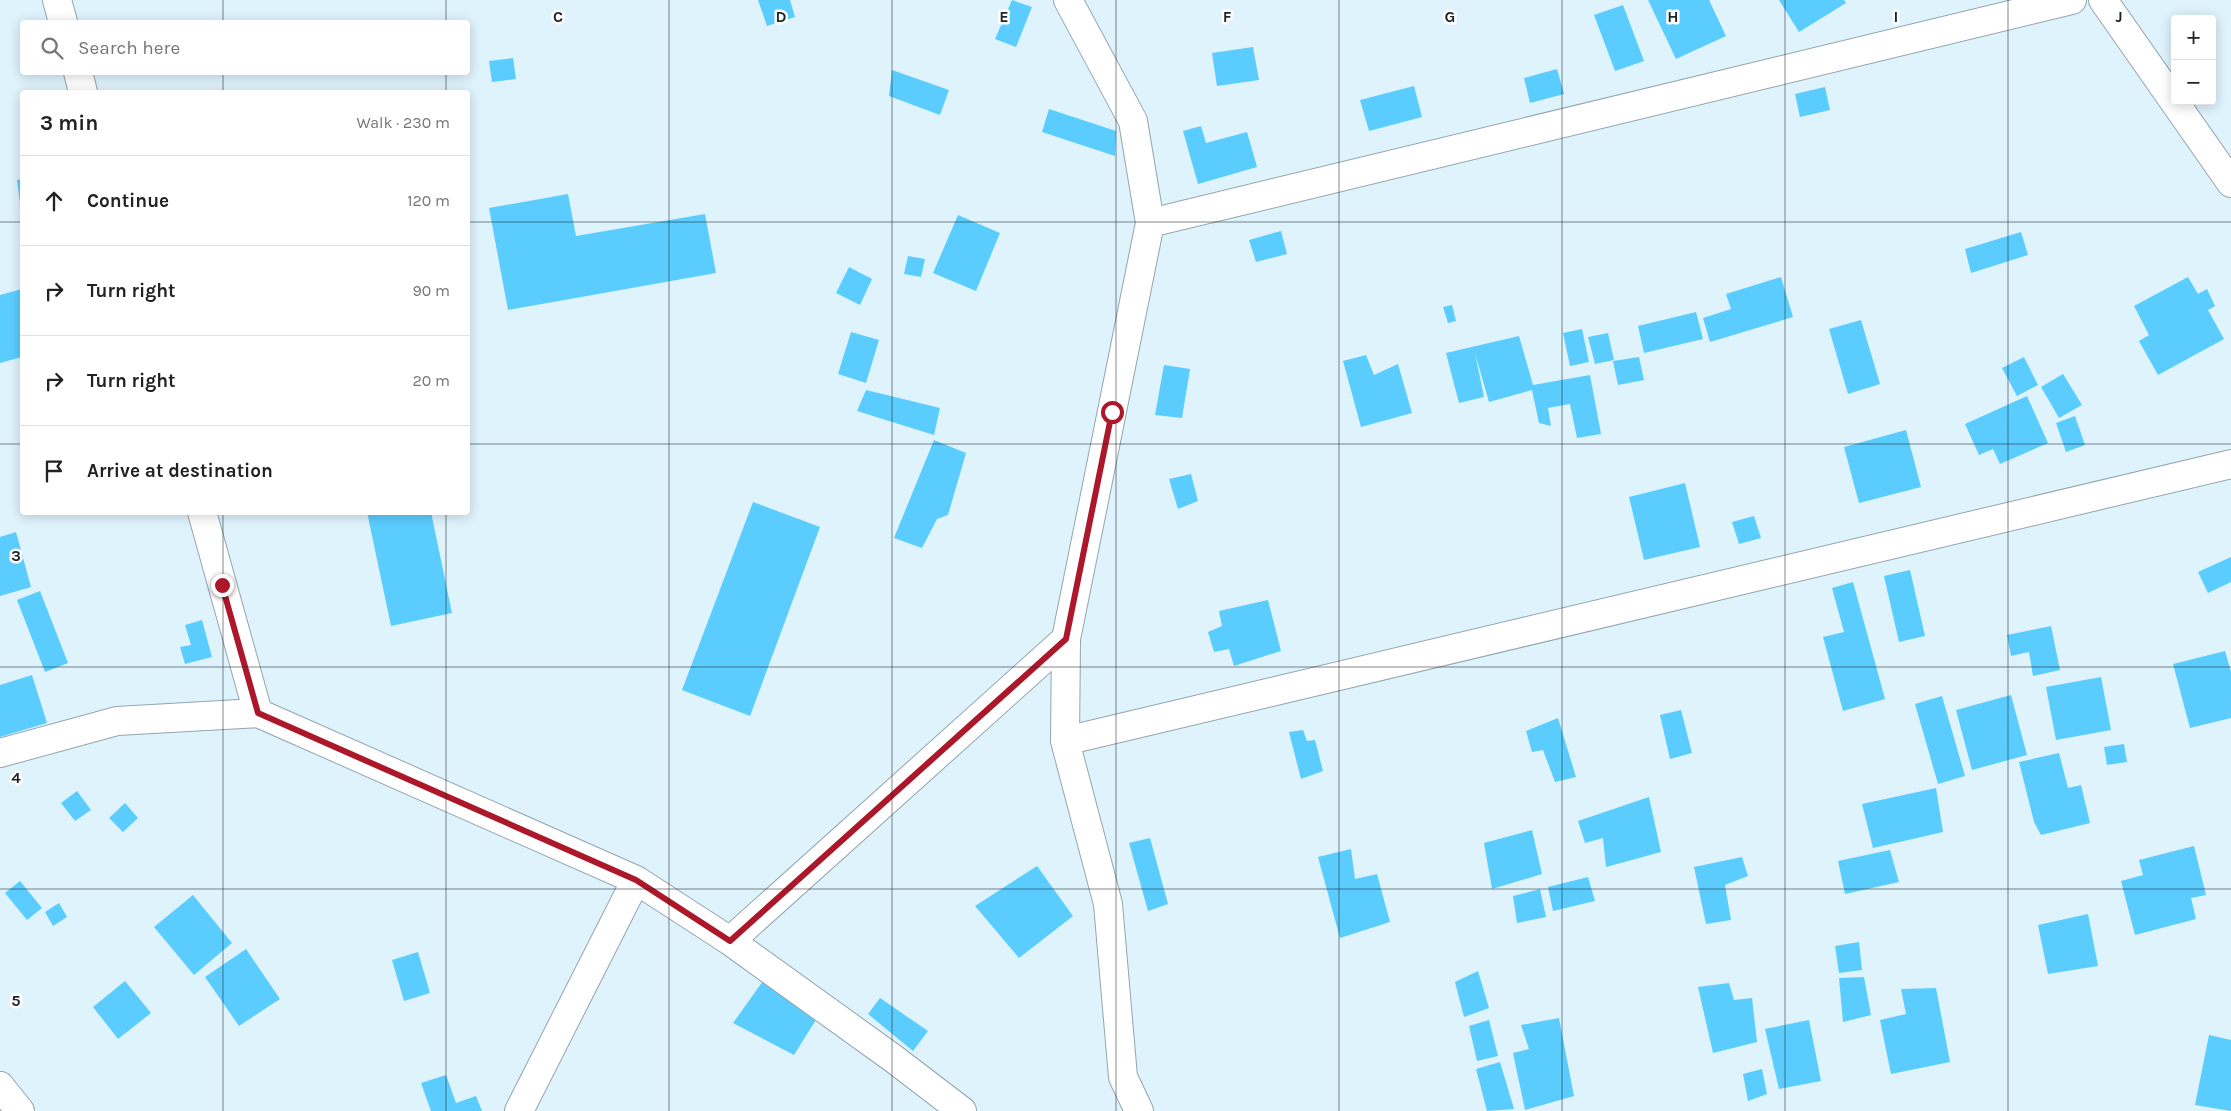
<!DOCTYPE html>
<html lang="en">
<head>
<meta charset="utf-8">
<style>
	:root { --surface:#fff; --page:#f2f2f2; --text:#222; --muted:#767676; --line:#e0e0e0 }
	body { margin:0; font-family:Karla,sans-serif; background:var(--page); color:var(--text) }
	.controls { position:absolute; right:15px; top:15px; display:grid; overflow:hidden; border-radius:5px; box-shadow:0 2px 12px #0003 }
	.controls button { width:45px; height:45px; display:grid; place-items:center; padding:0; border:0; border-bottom:1px solid var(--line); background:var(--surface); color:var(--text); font:25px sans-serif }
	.stop { position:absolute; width:15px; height:15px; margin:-11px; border:4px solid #ac182a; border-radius:50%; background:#fff }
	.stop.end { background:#ac182a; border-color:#fff; box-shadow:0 1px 5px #0008 }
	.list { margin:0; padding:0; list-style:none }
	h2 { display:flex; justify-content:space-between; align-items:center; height:65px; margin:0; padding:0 20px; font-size:21px }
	h2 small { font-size:16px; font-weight:400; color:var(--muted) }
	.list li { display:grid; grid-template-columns:32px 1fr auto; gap:15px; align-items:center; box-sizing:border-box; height:90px; padding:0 20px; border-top:1px solid var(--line) }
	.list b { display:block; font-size:19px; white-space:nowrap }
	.list em { font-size:16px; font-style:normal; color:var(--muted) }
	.icon { flex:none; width:28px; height:28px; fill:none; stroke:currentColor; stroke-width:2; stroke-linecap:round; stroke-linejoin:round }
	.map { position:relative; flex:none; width:2231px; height:1111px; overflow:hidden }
	.search { position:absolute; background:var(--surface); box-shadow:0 2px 12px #0003; left:20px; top:20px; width:450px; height:55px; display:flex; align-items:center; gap:12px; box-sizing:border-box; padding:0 18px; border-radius:5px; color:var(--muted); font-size:19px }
	.panel { position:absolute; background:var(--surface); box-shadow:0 2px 12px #0003; left:20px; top:90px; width:450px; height:425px; border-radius:5px }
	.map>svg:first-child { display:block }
	.building { fill:#5acdfe }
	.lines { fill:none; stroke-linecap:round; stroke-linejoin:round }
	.minor-casing { stroke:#93a5af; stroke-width:30 }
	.minor { stroke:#fff; stroke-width:28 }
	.route { stroke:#ac182a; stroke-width:6 }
	.grid { fill:none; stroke:#1e2629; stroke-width:1; stroke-opacity:0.55 }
	.grid-label { font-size:16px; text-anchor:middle; font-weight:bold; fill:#1e2629; stroke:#fff; stroke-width:5; stroke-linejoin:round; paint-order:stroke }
</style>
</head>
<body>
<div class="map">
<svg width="2231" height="1111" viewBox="0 0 2231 1111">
	<rect width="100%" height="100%" fill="#dff3fd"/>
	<path class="building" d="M 758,0 L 790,0 L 795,17 L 767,26 Z
		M 1012,0 L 1032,7 L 1016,47 L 995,39 Z
		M 1648,0 L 1709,0 L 1726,36 L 1676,59 Z
		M 1779,0 L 1844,0 L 1846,3 L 1799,32 Z
		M 1623,5 L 1644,61 L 1615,71 L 1594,15 Z
		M 1253,47 L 1259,80 L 1217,86 L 1212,53 Z
		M 513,58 L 516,79 L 492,82 L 489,61 Z
		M 1557,69 L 1564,94 L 1530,103 L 1524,78 Z
		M 892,70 L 949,90 L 940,115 L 889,96 Z
		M 1414,86 L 1422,117 L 1369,131 L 1360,100 Z
		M 1825,87 L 1830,110 L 1800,117 L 1795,94 Z
		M 1049,109 L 1116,131 L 1115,156 L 1042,132 Z
		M 1201,126 L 1206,143 L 1247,132 L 1257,167 L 1198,184 L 1183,131 Z
		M 22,179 L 22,202 L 20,203 L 17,180 Z
		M 568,194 L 576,236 L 705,214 L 716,273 L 508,310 L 489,208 Z
		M 958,215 L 1000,233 L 976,291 L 933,273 Z
		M 1281,231 L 1287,254 L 1256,262 L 1249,240 Z
		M 2021,232 L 2028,255 L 1971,273 L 1965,249 Z
		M 908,256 L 925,259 L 921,277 L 904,274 Z
		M 849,267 L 872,279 L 860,305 L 836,293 Z
		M 1781,277 L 1793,317 L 1710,342 L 1703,318 L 1731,309 L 1726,294 Z
		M 2188,277 L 2198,294 L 2207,289 L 2215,306 L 2208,310 L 2224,339 L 2158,375 L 2139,341 L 2149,335 L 2134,306 Z
		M 22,289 L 22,357 L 0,363 L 0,295 Z
		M 1452,305 L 1456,321 L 1448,323 L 1443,307 Z
		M 1696,312 L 1703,339 L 1644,353 L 1638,326 Z
		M 1861,320 L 1880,384 L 1848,394 L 1829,329 Z
		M 1582,329 L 1589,362 L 1570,366 L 1563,333 Z
		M 851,332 L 879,340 L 866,383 L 838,374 Z
		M 1608,333 L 1614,360 L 1595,364 L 1588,337 Z
		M 1519,336 L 1533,385 L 1590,375 L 1601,434 L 1577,438 L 1570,404 L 1548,408 L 1551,426 L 1539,423 L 1532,390 L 1489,402 L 1475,353 L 1484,397 L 1459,403 L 1446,353 Z
		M 1366,355 L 1374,375 L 1398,364 L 1412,413 L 1361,427 L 1343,361 Z
		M 1639,357 L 1644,380 L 1618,385 L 1613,361 Z
		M 2024,357 L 2038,385 L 2017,396 L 2002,368 Z
		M 1164,365 L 1190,369 L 1182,418 L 1155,415 Z
		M 2063,374 L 2082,405 L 2059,418 L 2041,387 Z
		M 866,390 L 940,408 L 934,435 L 857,411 Z
		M 2027,396 L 2048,443 L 2000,464 L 1993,449 L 1979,455 L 1965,424 Z
		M 2075,416 L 2085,445 L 2066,452 L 2056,423 Z
		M 1906,430 L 1921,487 L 1859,503 L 1844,447 Z
		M 934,440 L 966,453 L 948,515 L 937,519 L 922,548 L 894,538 Z
		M 1191,474 L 1198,501 L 1178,509 L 1169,479 Z
		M 1685,483 L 1700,547 L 1644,560 L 1629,497 Z
		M 753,502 L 820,527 L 750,716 L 682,690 Z
		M 367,512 L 431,512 L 452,613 L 391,626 Z
		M 1754,516 L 1761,538 L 1739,544 L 1732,522 Z
		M 16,532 L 31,587 L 0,596 L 0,537 Z
		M 2231,557 L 2231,582 L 2208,593 L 2198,572 Z
		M 1910,570 L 1925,636 L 1899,642 L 1884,576 Z
		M 1853,582 L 1885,699 L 1843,711 L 1823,637 L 1844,632 L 1832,588 Z
		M 40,591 L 68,663 L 45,672 L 17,600 Z
		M 1268,600 L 1281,651 L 1234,666 L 1229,649 L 1214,652 L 1208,632 L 1222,626 L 1219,611 Z
		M 202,620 L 212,657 L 185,664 L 180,647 L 191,645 L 185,625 Z
		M 2051,626 L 2060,670 L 2033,676 L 2029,652 L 2011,656 L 2007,635 Z
		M 2225,651 L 2231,672 L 2231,718 L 2190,728 L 2173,664 Z
		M 32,675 L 47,723 L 0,737 L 0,685 Z
		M 2101,677 L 2111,730 L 2056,740 L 2046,687 Z
		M 2011,695 L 2027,755 L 1972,770 L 1956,710 Z
		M 1942,696 L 1965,776 L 1938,784 L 1915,704 Z
		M 1681,710 L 1692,753 L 1670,759 L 1660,715 Z
		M 1558,718 L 1576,777 L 1555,782 L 1543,750 L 1532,752 L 1526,731 Z
		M 1303,730 L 1307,741 L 1315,740 L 1323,771 L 1301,779 L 1289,732 Z
		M 2124,744 L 2127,762 L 2107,765 L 2104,747 Z
		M 2059,753 L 2068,788 L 2081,785 L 2090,823 L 2041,835 L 2034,822 L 2019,762 Z
		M 1936,788 L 1943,832 L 1873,848 L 1862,804 Z
		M 77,791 L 91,810 L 75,821 L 61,803 Z
		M 1649,797 L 1661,852 L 1606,867 L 1603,838 L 1585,843 L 1578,821 Z
		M 125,803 L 138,818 L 123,832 L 109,818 Z
		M 1532,830 L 1542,874 L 1492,889 L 1484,843 Z
		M 1150,838 L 1168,904 L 1148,911 L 1129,843 Z
		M 2194,846 L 2206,895 L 2191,898 L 2196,919 L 2135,935 L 2121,881 L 2143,875 L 2139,860 Z
		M 1351,849 L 1355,879 L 1377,874 L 1390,922 L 1340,938 L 1318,857 Z
		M 1890,850 L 1899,882 L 1845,894 L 1838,861 Z
		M 1742,857 L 1748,876 L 1725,885 L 1731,920 L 1706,924 L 1694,867 Z
		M 1037,866 L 1073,916 L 1019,958 L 975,906 Z
		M 1588,877 L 1595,901 L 1553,911 L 1548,887 Z
		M 20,881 L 42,908 L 27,920 L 5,893 Z
		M 1540,889 L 1546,917 L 1517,923 L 1513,896 Z
		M 193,895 L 232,943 L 194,975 L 154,927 Z
		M 59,903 L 67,917 L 53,926 L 45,912 Z
		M 2088,914 L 2098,966 L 2048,974 L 2038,925 Z
		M 1859,942 L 1862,970 L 1839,973 L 1835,946 Z
		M 246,949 L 280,999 L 239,1026 L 205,977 Z
		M 418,952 L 430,993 L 404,1001 L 392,960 Z
		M 1478,971 L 1489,1008 L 1464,1017 L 1455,982 Z
		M 1864,977 L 1871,1015 L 1843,1022 L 1839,978 Z
		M 125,981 L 151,1013 L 118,1039 L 93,1007 Z
		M 763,981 L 817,1018 L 794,1055 L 733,1023 Z
		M 1729,983 L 1734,1000 L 1752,998 L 1757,1042 L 1713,1053 L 1698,987 Z
		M 1936,988 L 1950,1062 L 1891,1074 L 1880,1020 L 1906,1014 L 1901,989 Z
		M 880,998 L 928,1031 L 913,1051 L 868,1014 Z
		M 1559,1018 L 1574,1096 L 1525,1110 L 1513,1053 L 1529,1049 L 1521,1025 Z
		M 1489,1020 L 1498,1056 L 1477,1061 L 1469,1026 Z
		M 1809,1020 L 1821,1081 L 1779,1089 L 1765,1029 Z
		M 2209,1035 L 2231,1040 L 2231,1111 L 2195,1105 Z
		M 1500,1062 L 1514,1109 L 1487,1111 L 1476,1069 Z
		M 1762,1069 L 1767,1094 L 1748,1101 L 1743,1074 Z
		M 446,1075 L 456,1103 L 476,1096 L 482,1111 L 431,1111 L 421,1083 Z"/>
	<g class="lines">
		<defs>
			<path id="minor" d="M 57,0 L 63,22
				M 1068,0 L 1133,121 L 1150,223 L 1066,639 L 1065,741 L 1108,904 L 1123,1077 L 1139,1111
				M 2103,0 L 2231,183
				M 78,72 L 83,92
				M 1150,223 L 2072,0
				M 202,512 L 258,713 L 636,880 L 730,941 L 894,1059 L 962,1111
				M 1065,741 L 2231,464
				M 0,753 L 117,721 L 258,713
				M 730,941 L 1066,639
				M 0,1086 L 20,1111
				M 519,1111 L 636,880"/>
		</defs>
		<use href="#minor" class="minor-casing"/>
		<use href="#minor" class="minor"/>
	</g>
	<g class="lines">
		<path class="route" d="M 222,585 L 258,713 L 636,880 L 730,941 L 1066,639 L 1112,412"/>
	</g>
	<path class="grid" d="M 223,0 L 223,22M 446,0 L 446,22M 669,0 L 669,1111M 892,0 L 892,1111M 1116,0 L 1116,1111M 1339,0 L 1339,1111M 1562,0 L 1562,1111M 1785,0 L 1785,1111M 2008,0 L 2008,1111M 223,72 L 223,92M 446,72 L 446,92M 0,222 L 22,222M 468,222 L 2231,222M 0,444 L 22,444M 468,444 L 2231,444M 223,512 L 223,1111M 446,512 L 446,1111M 0,667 L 2231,667M 0,889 L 2231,889"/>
	<g class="grid-label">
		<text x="558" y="22">C</text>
		<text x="781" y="22">D</text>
		<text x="1004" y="22">E</text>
		<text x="1227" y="22">F</text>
		<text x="1450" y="22">G</text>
		<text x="1673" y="22">H</text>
		<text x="1896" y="22">I</text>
		<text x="2119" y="22">J</text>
		<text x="16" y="561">3</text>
		<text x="16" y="783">4</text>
		<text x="16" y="1006">5</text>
	</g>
</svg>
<div class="controls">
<button>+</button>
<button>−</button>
</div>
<div class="stop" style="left:1112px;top:412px"></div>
<div class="stop end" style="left:222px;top:585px"></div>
<div class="search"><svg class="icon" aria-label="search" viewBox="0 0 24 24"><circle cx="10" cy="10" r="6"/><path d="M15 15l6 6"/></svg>Search here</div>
<section class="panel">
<h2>3 min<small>Walk · 230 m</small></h2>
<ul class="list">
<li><svg class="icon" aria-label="ahead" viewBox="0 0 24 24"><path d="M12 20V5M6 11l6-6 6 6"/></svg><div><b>Continue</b></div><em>120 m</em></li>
<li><svg class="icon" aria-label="right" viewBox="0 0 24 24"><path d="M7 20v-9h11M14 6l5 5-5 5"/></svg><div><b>Turn right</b></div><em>90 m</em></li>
<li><svg class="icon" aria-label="right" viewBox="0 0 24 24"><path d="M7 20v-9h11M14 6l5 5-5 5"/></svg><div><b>Turn right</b></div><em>20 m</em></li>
<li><svg class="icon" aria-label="arrive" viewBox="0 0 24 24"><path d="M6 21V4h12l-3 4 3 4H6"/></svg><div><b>Arrive at destination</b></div></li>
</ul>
</section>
</div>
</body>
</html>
